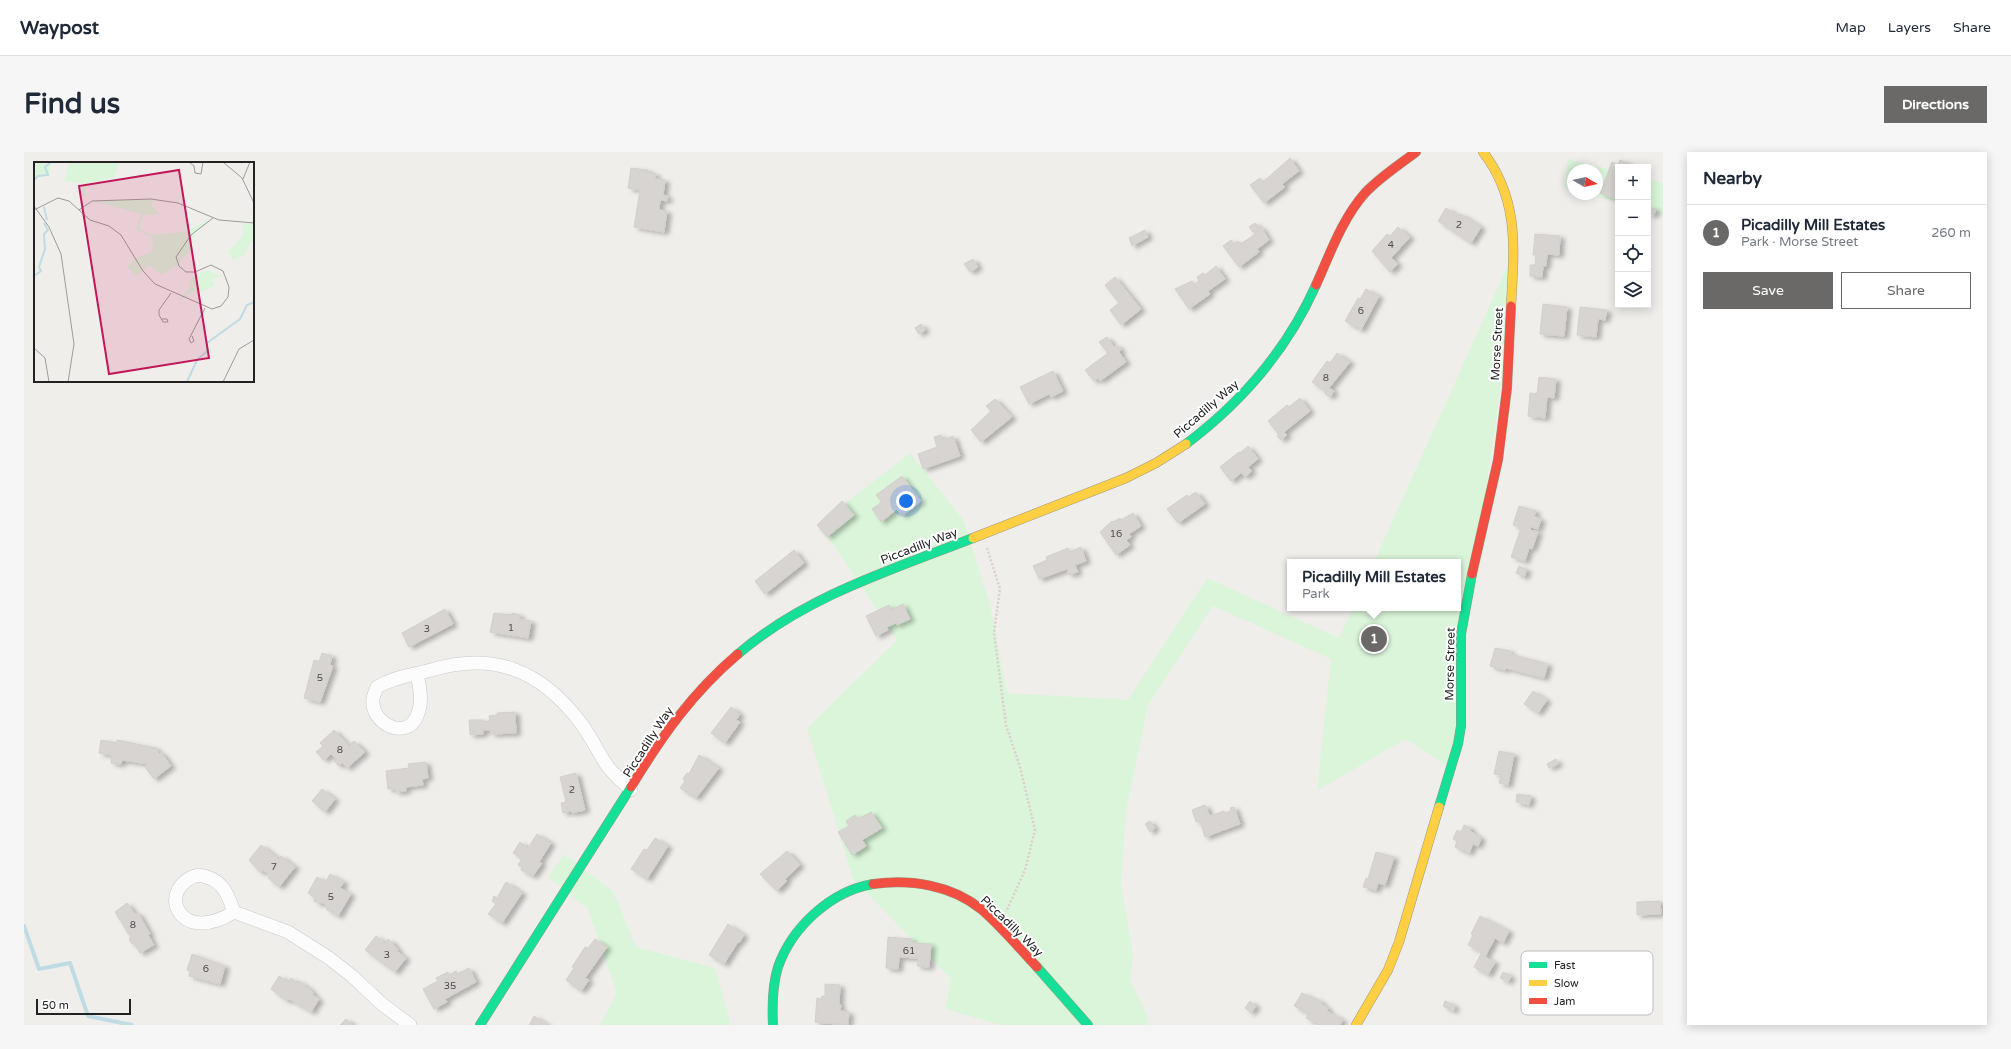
<!DOCTYPE html>
<html lang="en">
<head>
<meta charset="utf-8">
<style>
	:root { --surface:#fff; --page:#f6f6f7; --text:#1f2937; --muted:#747a83; --line:#e0e1e3; --accent:#6a6968 }
	body { margin:0; font-family:"Varela Round",sans-serif; background:var(--page); color:var(--text) }
	.controls { position:absolute; right:12px; top:12px; display:grid; overflow:hidden; border-radius:0px; box-shadow:0 2px 10px #0003 }
	.controls button { width:36px; height:36px; display:grid; place-items:center; padding:0; border:0; border-bottom:1px solid var(--line); background:var(--surface); color:var(--text); font:20px sans-serif }
	.compass { position:absolute; left:1543px; top:12px; width:36px; height:36px; border-radius:50%; background:var(--surface); box-shadow:0 2px 10px #0003; rotate:99deg }
	.scale { position:absolute; left:12px; bottom:10px; width:95px; box-sizing:border-box; padding-left:4px; border:2px solid #222; border-top:0; font-size:11px; line-height:14px; white-space:nowrap; color:#222; -webkit-text-stroke:3px #fff; paint-order:stroke }
	.you { position:absolute; left:882px; top:349px; width:14px; height:14px; margin:-10px; border:3px solid #fff; border-radius:50%; background:#1a73e8; box-shadow:0 0 0 6px #1a73e833 }
	.badge { display:grid; place-items:center; width:26px; height:26px; border-radius:50%; background:var(--accent); color:#fff; font-size:13px; font-weight:700 }
	.pin { position:absolute; translate:-50% -50%; border:2px solid #fff; box-shadow:0 1px 4px #0006 }
	.popup { position:absolute; left:1263px; top:407px; width:174px; height:52px; box-sizing:border-box; display:grid; place-content:center; border-radius:0px; background:var(--surface); filter:drop-shadow(0 1px 3px #0005); font-size:13px; white-space:nowrap; color:var(--muted) }
	.popup b { font-size:15px; color:var(--text) }
	.popup::after { content:''; position:absolute; left:50%; top:100%; margin-left:-8px; border:8px solid transparent; border-top-color:var(--surface) }
	.list { margin:0; padding:0; list-style:none }
	h2 { display:flex; justify-content:space-between; align-items:center; height:52px; margin:0; padding:0 16px; font-size:17px }
	h2 small { font-size:13px; font-weight:400; color:var(--muted) }
	.list li { display:grid; grid-template-columns:26px 1fr auto; gap:12px; align-items:center; box-sizing:border-box; height:56px; padding:0 16px; border-top:1px solid var(--line) }
	.list b { display:block; font-size:15px; white-space:nowrap }
	.list p { margin:0; font-size:13px; white-space:nowrap; color:var(--muted) }
	.list em { font-size:13px; font-style:normal; color:var(--muted) }
	.actions { display:flex; gap:8px; padding:12px 16px }
	.actions a { flex:1; padding:9px 0; border:1px solid var(--accent); border-radius:0px; text-align:center; font-size:14px; color:var(--accent) }
	.actions .main { background:var(--accent); color:#fff }
	.icon { flex:none; width:22px; height:22px; fill:none; stroke:currentColor; stroke-width:2; stroke-linecap:round; stroke-linejoin:round }
	.map { position:relative; flex:none; width:1639px; height:873px; overflow:hidden; border-radius:0px }
	header { display:flex; align-items:center; gap:24px; box-sizing:border-box; height:56px; padding:0 20px; background:var(--surface); border-bottom:1px solid var(--line) }
	header strong { font-size:19px }
	nav { display:flex; gap:22px; margin-inline-start:auto; font-size:14px }
	.intro { display:flex; align-items:center; justify-content:space-between; box-sizing:border-box; height:96px; padding:0 24px }
	h1 { margin:0; font-size:28px }
	.button { padding:10px 18px; border-radius:0px; background:var(--accent); color:#fff; font-size:14px; font-weight:700 }
	main { display:flex; gap:24px; padding:0 24px }
	aside { flex:1; background:var(--surface); border-radius:0px; box-shadow:0 2px 10px #0003 }
	.map>svg:first-child { display:block }
	.park { fill:#daf5da }
	.lines { fill:none; stroke-linecap:round; stroke-linejoin:round }
	.stream { stroke:#bfdbe3; stroke-width:4 }
	.building { fill:#d7d4d2; stroke:#d3d0cc; filter:url(#shadow) }
	.street-casing { stroke:#c9c8c7; stroke-width:14 }
	.fast-casing { stroke:#999a82; stroke-width:10 }
	.slow-casing { stroke:#999a82; stroke-width:10 }
	.jam-casing { stroke:#999a82; stroke-width:10 }
	.path { stroke:#dccecd; stroke-width:2.5; stroke-dasharray:2 2; stroke-linecap:butt }
	.street { stroke:#fdfcfc; stroke-width:13 }
	.fast { stroke:#16e098; stroke-width:9 }
	.slow { stroke:#ffcf43; stroke-width:9 }
	.jam { stroke:#f24e42; stroke-width:9 }
	.labels { text-anchor:middle; stroke-width:4; stroke-linejoin:round; paint-order:stroke }
	.number-label { font-size:10px; fill:#4f4e4e }
	.street-label { font-size:12px; fill:#222; stroke:#fff }
	.inset-river { fill:none; stroke:#bfdbe3; stroke-width:2 }
	.inset-road { fill:none; stroke:#9e9c9b; stroke-width:1 }
	.view { fill:#c2185b; fill-opacity:0.15; stroke:#c2185b; stroke-width:2 }
	.inset-edge { fill:none; stroke:#222; stroke-width:2 }
	.key { fill:#fff; stroke:#bdbdbd; stroke-width:1 }
	.key-label { font-size:11px; fill:#222 }
</style>
</head>
<body>
<header>
<strong>Waypost</strong>
<nav><a>Map</a><a>Layers</a><a>Share</a></nav>
</header>
<div class="intro"><h1>Find us</h1><a class="button">Directions</a></div>
<main>
<div class="map">
<svg width="1639" height="873" viewBox="0 0 1639 873">
	<defs>
		<filter id="shadow"><feDropShadow dx="4.5" dy="2.5" stdDeviation="2" flood-color="#0004"/></filter>
	</defs>
	<rect width="100%" height="100%" fill="#f0eeeb"/>
	<path class="park" d="M 1544,7 L 1594,20 L 1594,50 L 1564,42 L 1573,42 L 1573,18 L 1549,18 L 1549,38 L 1540,35 Z
		M 1624,27 L 1639,31 L 1639,63 L 1624,59 Z
		M 1489,102 L 1486,172 L 1452,405 L 1427,616 L 1381,587 L 1293,639 L 1307,507 L 1189,454 L 1124,553 L 1102,659 L 1097,733 L 1109,803 L 1106,828 L 1122,861 L 1124,873 L 977,873 L 921,857 L 927,827 L 829,727 L 783,576 L 873,488 L 795,372 L 886,301 L 940,369 L 966,453 L 983,541 L 1104,548 L 1183,426 L 1315,486 L 1329,456 L 1434,456 L 1434,410 L 1350,410 Z
		M 540,702 L 590,740 L 612,795 L 691,816 L 707,873 L 576,873 L 593,841 L 564,757 L 524,725 Z"/>
	<g class="lines">
		<path class="stream" d="M 0,774 L 15,817 L 46,811 L 64,864 L 108,873"/>
	</g>
	<path class="building" d="M 1266,6 L 1275,19 L 1258,32 L 1261,35 L 1240,51 L 1226,33 L 1236,26 L 1239,30 Z
		M 1596,8 L 1605,12 L 1604,15 L 1594,15 L 1594,42 L 1592,47 L 1576,41 L 1588,10 L 1594,13 Z
		M 607,16 L 624,18 L 623,20 L 632,22 L 631,27 L 641,28 L 639,43 L 644,44 L 643,49 L 636,48 L 635,58 L 643,59 L 640,80 L 610,75 L 616,38 L 604,36 Z
		M 1624,55 L 1632,57 L 1630,63 L 1624,62 Z
		M 1422,56 L 1435,64 L 1437,62 L 1457,75 L 1447,91 L 1414,69 Z
		M 1231,71 L 1235,76 L 1237,75 L 1245,88 L 1233,97 L 1235,100 L 1215,115 L 1199,94 L 1207,88 L 1210,92 L 1214,89 L 1217,92 L 1231,82 L 1225,75 Z
		M 1374,75 L 1386,85 L 1367,106 L 1374,112 L 1366,120 L 1348,99 L 1363,82 L 1366,84 Z
		M 1121,78 L 1124,85 L 1108,94 L 1105,86 Z
		M 1511,82 L 1536,84 L 1535,103 L 1523,102 L 1522,114 L 1519,114 L 1518,125 L 1506,124 L 1506,113 L 1511,113 L 1512,103 L 1509,103 Z
		M 949,107 L 954,115 L 946,120 L 940,112 Z
		M 1192,114 L 1201,127 L 1184,139 L 1186,142 L 1165,157 L 1151,137 L 1168,129 L 1170,133 L 1175,129 L 1173,125 L 1179,121 L 1181,123 Z
		M 1091,125 L 1117,157 L 1097,173 L 1086,158 L 1095,151 L 1081,133 Z
		M 1342,137 L 1355,144 L 1337,178 L 1321,169 L 1334,146 L 1336,147 Z
		M 1519,152 L 1543,155 L 1540,184 L 1516,182 Z
		M 1556,155 L 1583,158 L 1581,168 L 1574,167 L 1572,185 L 1553,183 Z
		M 897,172 L 901,178 L 895,182 L 891,176 Z
		M 1083,185 L 1090,195 L 1093,193 L 1097,198 L 1095,200 L 1102,210 L 1076,229 L 1074,226 L 1070,229 L 1061,218 L 1084,201 L 1075,190 Z
		M 1313,201 L 1326,210 L 1305,236 L 1310,239 L 1306,245 L 1301,242 L 1302,240 L 1288,230 L 1303,209 L 1306,211 Z
		M 1029,219 L 1039,239 L 1027,245 L 1025,242 L 1005,252 L 996,235 Z
		M 1515,225 L 1532,227 L 1530,246 L 1523,245 L 1521,266 L 1504,264 L 1506,241 L 1513,242 Z
		M 1276,246 L 1286,259 L 1260,280 L 1263,283 L 1257,288 L 1253,284 L 1255,283 L 1244,269 L 1263,253 L 1265,255 Z
		M 971,247 L 988,265 L 957,290 L 947,278 L 967,259 L 962,254 Z
		M 917,283 L 919,288 L 929,284 L 936,304 L 899,317 L 894,302 L 913,295 L 910,285 Z
		M 1224,294 L 1234,307 L 1224,315 L 1228,319 L 1221,325 L 1217,321 L 1207,329 L 1196,315 L 1215,300 L 1216,301 Z
		M 878,324 L 897,349 L 878,364 L 873,357 L 857,370 L 848,357 L 858,350 L 852,343 Z
		M 1172,340 L 1181,352 L 1154,371 L 1143,357 L 1163,343 L 1164,345 Z
		M 818,349 L 830,363 L 803,385 L 793,373 Z
		M 1495,354 L 1512,359 L 1510,364 L 1517,367 L 1514,377 L 1507,375 L 1506,378 L 1514,380 L 1508,397 L 1505,396 L 1501,409 L 1487,405 L 1497,376 L 1489,373 Z
		M 1109,361 L 1117,374 L 1105,382 L 1107,385 L 1102,388 L 1106,393 L 1092,403 L 1076,380 L 1088,369 L 1089,370 L 1096,366 L 1097,368 Z
		M 1057,395 L 1062,409 L 1051,413 L 1054,420 L 1045,423 L 1043,417 L 1015,427 L 1009,414 L 1023,408 L 1022,405 L 1044,396 L 1046,400 Z
		M 770,398 L 780,411 L 741,442 L 731,429 Z
		M 1495,414 L 1503,418 L 1500,425 L 1492,421 Z
		M 879,452 L 886,467 L 873,473 L 872,471 L 863,475 L 864,478 L 852,484 L 842,464 L 865,453 L 867,458 Z
		M 421,457 L 429,472 L 385,495 L 378,481 Z
		M 470,461 L 488,463 L 488,461 L 496,463 L 495,467 L 507,469 L 504,486 L 466,480 Z
		M 1471,496 L 1486,499 L 1486,502 L 1524,512 L 1520,526 L 1482,516 L 1481,518 L 1466,514 Z
		M 298,501 L 308,504 L 306,513 L 309,514 L 296,550 L 280,546 L 290,508 L 295,510 Z
		M 1509,539 L 1523,548 L 1514,561 L 1500,552 Z
		M 707,555 L 716,562 L 712,568 L 716,570 L 701,591 L 687,581 Z
		M 491,560 L 492,581 L 467,582 L 467,578 L 459,578 L 459,582 L 446,583 L 445,568 L 459,568 L 459,570 L 466,569 L 465,564 L 473,563 L 473,561 Z
		M 310,578 L 325,594 L 330,589 L 341,600 L 323,616 L 318,611 L 315,614 L 310,609 L 312,607 L 307,602 L 300,608 L 292,600 L 299,594 L 296,591 Z
		M 77,588 L 93,591 L 93,588 L 132,596 L 135,602 L 137,600 L 147,614 L 130,627 L 121,615 L 124,612 L 98,608 L 97,612 L 87,611 L 88,603 L 75,601 Z
		M 1475,599 L 1490,602 L 1484,633 L 1475,631 L 1477,623 L 1470,622 Z
		M 675,603 L 695,616 L 672,646 L 656,636 L 661,629 L 659,627 L 663,621 L 665,622 Z
		M 1532,607 L 1534,612 L 1525,616 L 1523,612 Z
		M 402,610 L 404,626 L 398,627 L 399,633 L 382,635 L 382,639 L 372,640 L 371,637 L 364,637 L 362,619 L 385,616 L 384,612 Z
		M 552,621 L 561,658 L 548,661 L 547,659 L 539,661 L 537,651 L 542,650 L 536,625 Z
		M 298,637 L 311,647 L 301,660 L 288,649 Z
		M 1493,642 L 1507,644 L 1505,653 L 1492,650 Z
		M 1181,653 L 1186,664 L 1200,659 L 1201,661 L 1207,659 L 1206,656 L 1210,655 L 1216,672 L 1181,685 L 1176,669 L 1172,670 L 1168,658 Z
		M 847,660 L 858,676 L 838,688 L 842,694 L 828,703 L 814,680 L 825,674 L 822,669 L 831,663 L 834,667 Z
		M 1126,669 L 1131,676 L 1126,680 L 1121,672 Z
		M 1440,673 L 1447,676 L 1446,679 L 1457,686 L 1454,694 L 1449,692 L 1445,701 L 1431,695 L 1433,689 L 1429,687 L 1433,678 L 1437,680 Z
		M 513,682 L 527,691 L 515,710 L 518,711 L 509,724 L 497,718 L 498,716 L 494,713 L 498,707 L 489,701 L 496,690 L 504,696 Z
		M 631,686 L 644,694 L 623,727 L 607,717 L 620,697 L 623,698 Z
		M 237,693 L 255,707 L 257,704 L 271,715 L 255,735 L 244,726 L 246,723 L 239,718 L 237,721 L 225,708 Z
		M 763,699 L 776,713 L 761,727 L 763,729 L 753,739 L 736,722 Z
		M 1352,700 L 1370,705 L 1361,733 L 1354,731 L 1352,738 L 1339,735 L 1342,726 L 1344,727 Z
		M 306,722 L 320,730 L 316,736 L 327,742 L 314,764 L 302,757 L 304,754 L 297,750 L 296,752 L 290,749 L 291,746 L 284,741 L 293,725 L 302,730 Z
		M 482,730 L 498,741 L 478,771 L 464,762 L 472,752 L 468,749 L 470,744 L 473,746 Z
		M 1636,749 L 1637,762 L 1613,763 L 1613,750 Z
		M 103,751 L 111,762 L 114,761 L 126,782 L 124,783 L 130,793 L 116,801 L 110,791 L 108,792 L 105,787 L 107,786 L 91,760 Z
		M 1456,764 L 1485,779 L 1479,791 L 1471,786 L 1461,805 L 1471,810 L 1464,823 L 1450,815 L 1458,800 L 1444,793 L 1449,783 L 1447,782 Z
		M 704,772 L 720,783 L 715,791 L 714,790 L 700,812 L 685,803 Z
		M 352,784 L 361,791 L 364,787 L 370,792 L 369,793 L 374,797 L 373,799 L 382,806 L 371,820 L 341,798 Z
		M 864,785 L 888,787 L 888,791 L 907,792 L 905,815 L 893,814 L 894,806 L 875,805 L 874,817 L 862,816 Z
		M 571,787 L 583,795 L 561,826 L 565,828 L 557,839 L 542,828 L 550,816 L 548,815 L 561,795 L 564,796 Z
		M 168,802 L 201,814 L 196,832 L 165,824 L 166,819 L 163,818 Z
		M 445,816 L 452,830 L 421,847 L 423,850 L 410,857 L 399,837 L 414,829 L 412,826 L 424,820 L 426,823 L 432,819 L 433,822 Z
		M 1479,820 L 1487,824 L 1484,830 L 1476,826 Z
		M 255,824 L 265,830 L 267,826 L 274,831 L 275,829 L 289,840 L 288,842 L 295,847 L 287,860 L 265,847 L 263,849 L 247,837 Z
		M 801,832 L 816,833 L 815,853 L 817,853 L 816,859 L 825,860 L 824,873 L 791,870 L 793,846 L 797,847 L 798,844 L 801,844 Z
		M 1278,841 L 1298,850 L 1297,852 L 1304,856 L 1303,859 L 1319,868 L 1316,873 L 1294,873 L 1282,866 L 1285,862 L 1270,854 Z
		M 1226,849 L 1232,854 L 1227,861 L 1221,856 Z
		M 1421,849 L 1431,854 L 1429,859 L 1419,854 Z
		M 510,864 L 524,873 L 505,873 Z
		M 322,867 L 329,873 L 316,873 Z"/>
	<g class="lines">
		<defs>
			<path id="street" d="M 393,522 C 396,536 399,551 393,564 C 383,589 346,572 349,547 C 349,543 352,539 353,535 C 370,525 389,523 407,518 C 471,499 517,519 556,570 C 566,583 573,598 582,612 C 588,621 598,630 607,638
				M 174,723 C 197,726 203,739 210,760 C 154,795 131,736 174,723 Z
				M 210,760 L 264,780 L 305,806 L 328,824 L 358,852 L 386,873"/>
			<path id="fast" d="M 1162,292 C 1218,250 1263,198 1292,133
				M 714,502 C 782,444 867,418 949,386
				M 1415,655 L 1434,592 L 1437,574 L 1437,482 L 1448,422
				M 1013,815 L 1064,873
				M 456,873 L 607,635
				M 749,873 C 748,853 748,834 754,815 C 768,775 807,739 849,732"/>
			<path id="slow" d="M 1459,0 C 1496,48 1490,98 1487,154
				M 949,386 L 1102,326 L 1132,311 L 1162,292
				M 1332,873 L 1364,818 L 1375,790 L 1415,655"/>
			<path id="jam" d="M 1292,133 C 1306,102 1318,67 1341,41 C 1356,25 1375,13 1392,0
				M 1448,422 L 1474,308 L 1483,236 L 1487,154
				M 607,635 C 638,584 668,541 714,502
				M 849,732 C 887,727 927,733 957,757 C 976,773 996,797 1013,815"/>
		</defs>
		<use href="#street" class="street-casing"/>
		<use href="#fast" class="fast-casing"/>
		<use href="#slow" class="slow-casing"/>
		<use href="#jam" class="jam-casing"/>
		<path class="path" d="M 963,396 L 976,437 L 970,480 L 982,573 L 996,615 L 1011,678 L 1001,718 L 982,760"/>
		<use href="#street" class="street"/>
		<use href="#fast" class="fast"/>
		<use href="#slow" class="slow"/>
		<use href="#jam" class="jam"/>
	</g>
	<g class="labels">
		<g class="number-label">
			<text x="1435" y="76">2</text>
			<text x="1367" y="96">4</text>
			<text x="1337" y="162">6</text>
			<text x="1302" y="229">8</text>
			<text x="1092" y="385">16</text>
			<text x="487" y="479">1</text>
			<text x="403" y="480">3</text>
			<text x="296" y="529">5</text>
			<text x="316" y="601">8</text>
			<text x="548" y="641">2</text>
			<text x="250" y="718">7</text>
			<text x="307" y="748">5</text>
			<text x="109" y="776">8</text>
			<text x="885" y="802">61</text>
			<text x="363" y="806">3</text>
			<text x="182" y="820">6</text>
			<text x="426" y="837">35</text>
		</g>
		<g class="street-label">
			<text transform="translate(1473 192) rotate(-87)" y="4">Morse Street</text>
			<text transform="translate(1182 257) rotate(-41)" y="4">Piccadilly Way</text>
			<text transform="translate(895 394) rotate(-21)" y="4">Piccadilly Way</text>
			<text transform="translate(1426 512) rotate(-89)" y="4">Morse Street</text>
			<text transform="translate(624 590) rotate(-57)" y="4">Piccadilly Way</text>
			<text transform="translate(988 774) rotate(44)" y="4">Piccadilly Way</text>
		</g>
	</g>
	<g transform="translate(10 10)">
		<rect width="220" height="220" fill="#f0eeeb"/>
		<path d="M 35,0 L 86,0 L 80,16 L 70,17 L 70,20 L 53,21 L 51,35 L 48,35 L 49,21 L 31,19 ZM 0,1 L 16,2 L 16,12 L 0,17 ZM 120,37 L 117,43 L 125,52 L 109,53 L 105,67 L 118,73 L 150,70 L 178,56 L 161,70 L 156,91 L 153,91 L 143,104 L 127,112 L 115,103 L 103,114 L 93,105 L 100,97 L 119,89 L 118,75 L 102,68 L 107,52 L 59,39 ZM 220,61 L 220,80 L 216,81 L 211,92 L 199,98 L 194,90 L 208,75 L 210,62 ZM 170,109 L 177,109 L 187,114 L 177,118 L 181,124 L 166,130 L 160,129 L 151,134 L 148,139 L 145,137 L 155,127 L 156,118 Z" fill="#daf5da"/>
		<path class="inset-river" d="M 0,18 L 4,14 L 14,13 L 11,5 L 17,0M 10,45 L 13,58M 0,114 L 7,109 L 5,105 L 11,87 L 10,72 L 14,68 L 10,61M 153,220 L 163,198 L 173,189 L 173,181 L 206,157 L 213,143 L 220,140"/>
		<path class="inset-road" d="M 155,0 L 160,4 L 161,11 L 167,12 L 169,0M 189,0 L 208,16 L 220,41M 209,17 L 216,0M 0,44 L 15,65 L 27,92 L 40,182 L 34,220M 0,48 L 24,36 L 35,39 L 45,48 L 58,39 L 117,37 L 144,41 L 185,58 L 220,61M 45,48 L 56,58 L 75,64 L 87,73 L 109,109 L 121,122 L 178,147 L 187,144 L 194,135 L 195,125 L 189,109 L 177,103 L 161,110 L 152,110 L 145,104 L 142,95 L 157,73 L 179,56M 128,157 L 133,157 L 134,160 L 129,160 L 125,153 L 125,148 L 137,131M 158,174 L 160,179 L 157,181 L 155,177 L 171,146M 0,186 L 11,196 L 15,220M 189,220 L 205,187 L 220,178"/>
		<path class="view" d="M 145,8 L 175,196 L 75,212 L 45,24 Z"/>
		<rect width="220" height="220" class="inset-edge"/>
	</g>
	<rect x="1497" y="799" width="132" height="64" rx="6" class="key"/>
	<rect x="1505" y="810" width="18" height="6" fill="#16e098"/>
	<rect x="1505" y="828" width="18" height="6" fill="#ffcf43"/>
	<rect x="1505" y="846" width="18" height="6" fill="#f24e42"/>
	<g class="key-label">
		<text x="1530" y="817">Fast</text>
		<text x="1530" y="835">Slow</text>
		<text x="1530" y="853">Jam</text>
	</g>
</svg>
<div class="controls">
<button>+</button>
<button>−</button>
<button><svg class="icon" aria-label="locate" viewBox="0 0 24 24"><circle cx="12" cy="12" r="6"/><path d="M12 2v4M12 18v4M2 12h4M18 12h4"/></svg></button>
<button><svg class="icon" aria-label="layers" viewBox="0 0 24 24"><path d="M12 4l9 5-9 5-9-5zM3 14l9 5 9-5"/></svg></button>
</div>
<svg class="compass" viewBox="-18 -18 36 36"><path d="M0-13l5 13h-10z" fill="#e53935"/><path d="M0 13l5-13h-10z" fill="#747a83"/></svg>
<div class="scale">50 m</div>
<div class="you"></div>
<div class="pin badge" style="left:1350px;top:487px">1</div>
<div class="popup"><b>Picadilly Mill Estates</b>Park</div>
</div>
<aside>
<h2>Nearby<small></small></h2>
<ul class="list">
<li><span class="badge">1</span><div><b>Picadilly Mill Estates</b><p>Park · Morse Street</p></div><em>260 m</em></li>
</ul>
<div class="actions"><a class="main">Save</a><a>Share</a></div>
</aside>
</main>
</body>
</html>
